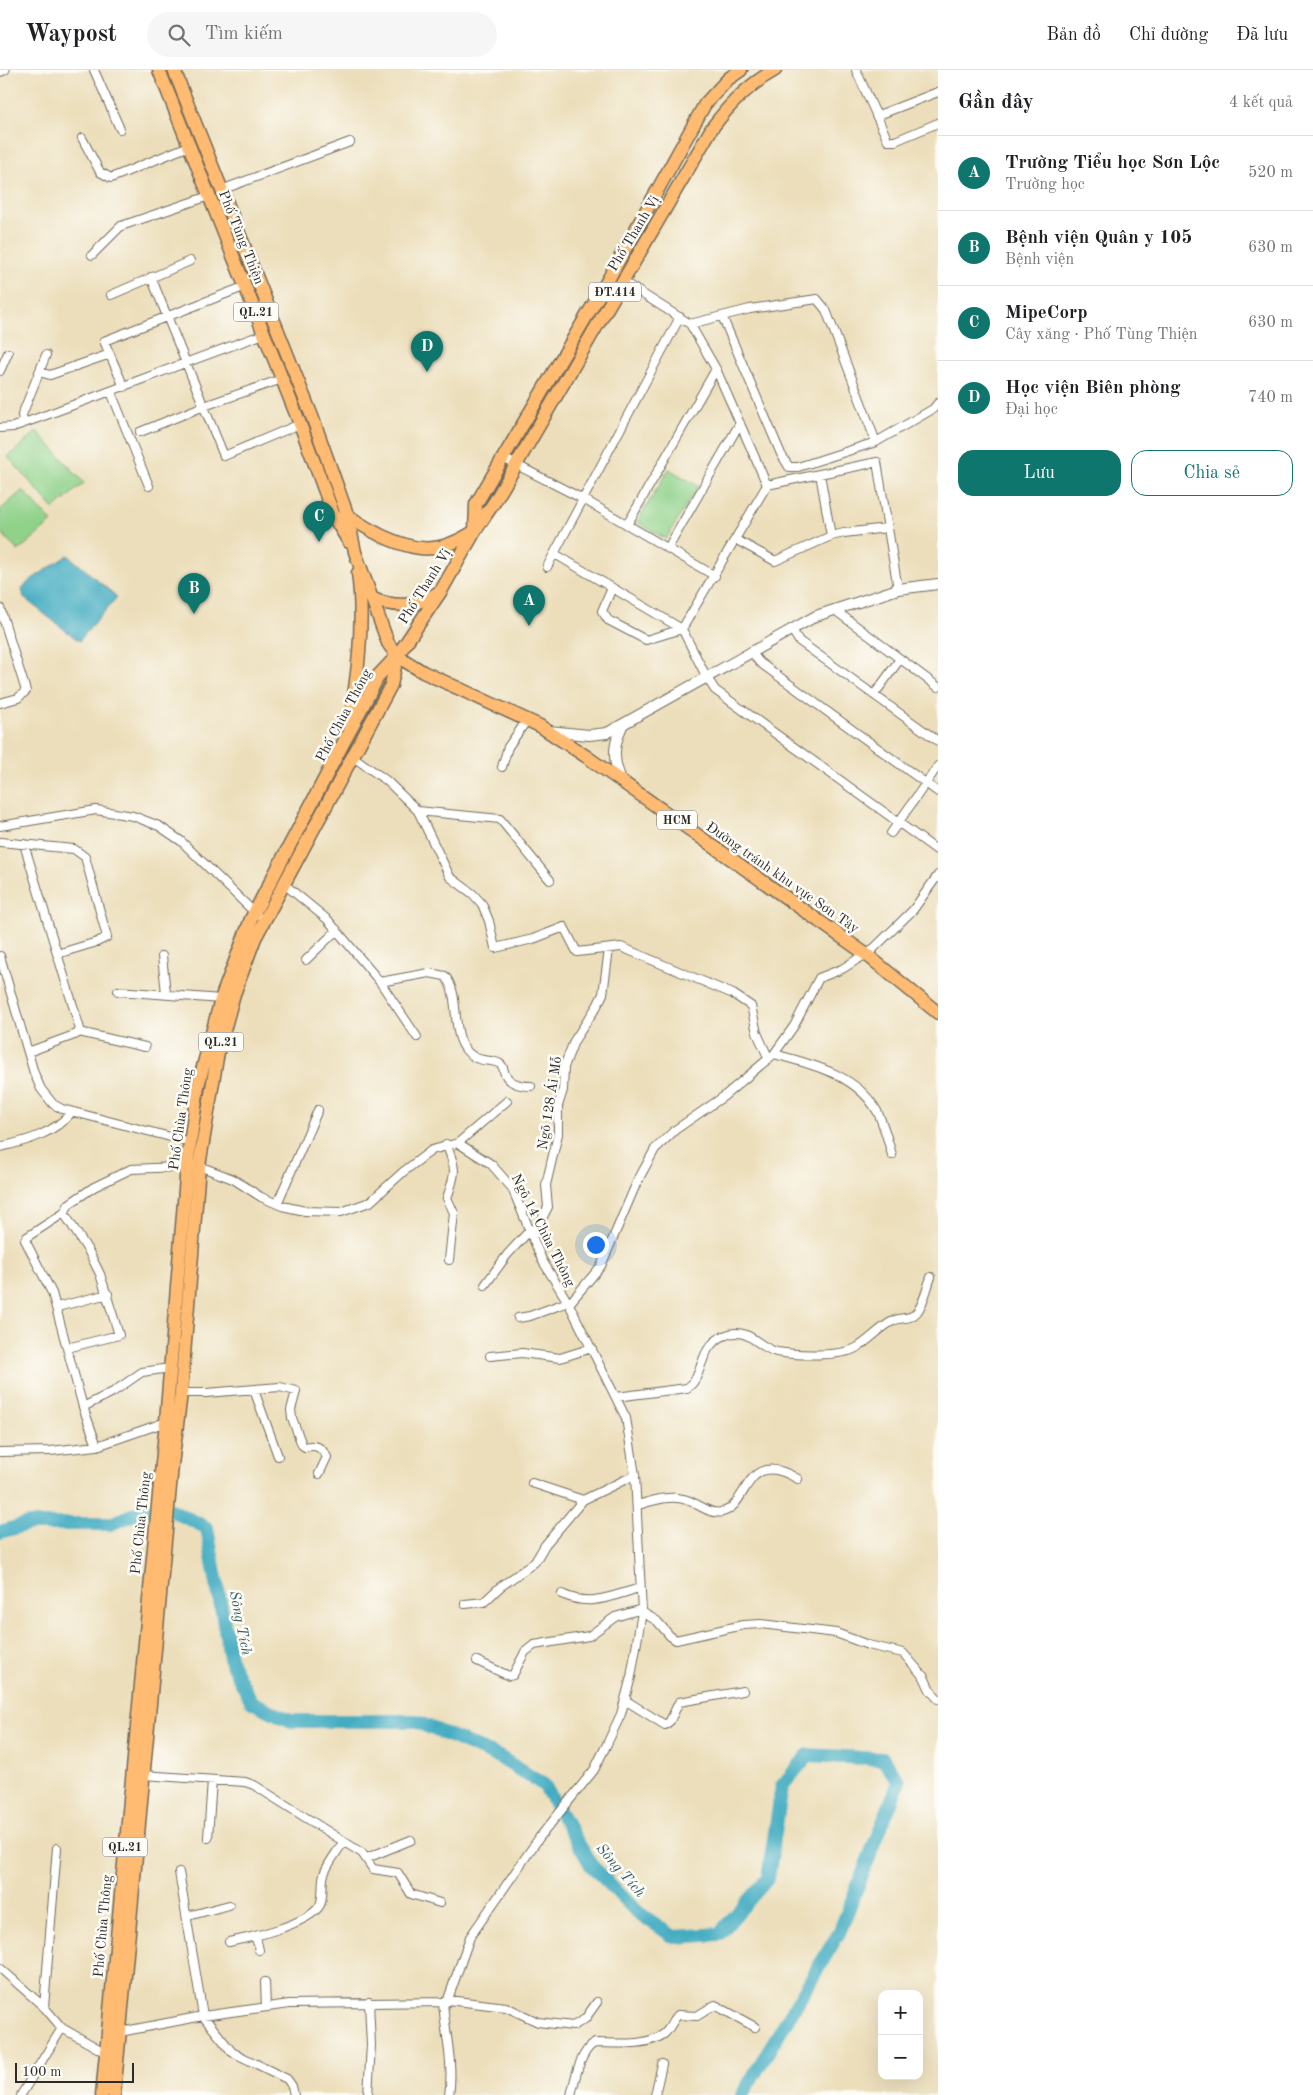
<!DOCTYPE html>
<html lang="vi">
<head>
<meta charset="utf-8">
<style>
	:root { --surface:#fff; --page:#f6f6f6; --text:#202124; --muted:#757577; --line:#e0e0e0; --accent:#0f766e }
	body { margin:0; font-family:"Old Standard TT",serif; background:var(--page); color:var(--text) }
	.controls { position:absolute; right:15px; bottom:15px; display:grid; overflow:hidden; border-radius:10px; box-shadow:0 5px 20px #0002 }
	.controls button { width:45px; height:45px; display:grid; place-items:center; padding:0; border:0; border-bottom:1px solid var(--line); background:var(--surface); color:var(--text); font:25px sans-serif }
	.scale { position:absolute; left:15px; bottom:12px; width:119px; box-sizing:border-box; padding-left:5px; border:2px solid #2b2b2b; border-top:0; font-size:14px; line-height:18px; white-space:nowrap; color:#2b2b2b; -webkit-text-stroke:4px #fdfcf7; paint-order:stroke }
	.you { position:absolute; left:595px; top:1174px; width:18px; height:18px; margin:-12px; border:4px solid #fff; border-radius:50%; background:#1a73e8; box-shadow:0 0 0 8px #1a73e833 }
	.badge { display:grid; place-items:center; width:32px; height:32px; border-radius:50%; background:var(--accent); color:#fff; font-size:16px; font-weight:700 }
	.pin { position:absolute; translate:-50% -41px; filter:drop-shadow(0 1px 2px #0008) }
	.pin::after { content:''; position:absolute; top:26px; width:18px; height:15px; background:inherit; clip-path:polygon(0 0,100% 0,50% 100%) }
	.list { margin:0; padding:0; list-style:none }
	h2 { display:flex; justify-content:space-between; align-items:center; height:65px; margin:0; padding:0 20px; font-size:21px }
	h2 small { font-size:16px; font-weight:400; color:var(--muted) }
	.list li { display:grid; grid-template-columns:32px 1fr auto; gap:15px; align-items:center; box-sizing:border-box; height:75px; padding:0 20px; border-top:1px solid var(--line) }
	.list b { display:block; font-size:19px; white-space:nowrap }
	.list p { margin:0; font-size:16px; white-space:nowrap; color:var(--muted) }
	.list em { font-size:16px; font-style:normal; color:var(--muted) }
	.actions { display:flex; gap:10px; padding:15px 20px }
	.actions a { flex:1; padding:11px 0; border:1px solid var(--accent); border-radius:15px; text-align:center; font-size:18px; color:var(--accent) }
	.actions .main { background:var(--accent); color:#fff }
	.icon { flex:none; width:28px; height:28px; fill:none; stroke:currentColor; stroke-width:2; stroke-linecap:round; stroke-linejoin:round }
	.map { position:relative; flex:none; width:938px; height:2025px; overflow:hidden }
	header { display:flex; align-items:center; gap:30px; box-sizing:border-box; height:70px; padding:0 25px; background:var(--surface); border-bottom:1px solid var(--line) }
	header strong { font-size:24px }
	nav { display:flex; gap:28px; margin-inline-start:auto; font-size:18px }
	.search { width:350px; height:45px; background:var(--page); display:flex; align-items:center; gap:12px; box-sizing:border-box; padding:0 18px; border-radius:28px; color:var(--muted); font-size:19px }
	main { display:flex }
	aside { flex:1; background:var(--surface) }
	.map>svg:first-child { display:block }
	.green { fill:#90d28a; stroke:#5e7e5a }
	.water { fill:#42acc1; stroke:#366c76 }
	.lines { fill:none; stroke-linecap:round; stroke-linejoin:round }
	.river { stroke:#42acc1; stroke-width:14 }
	.minor-casing { stroke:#6f6a5d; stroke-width:10 }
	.tertiary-casing { stroke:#6f6a5d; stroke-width:12 }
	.primary-casing { stroke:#6f6a5d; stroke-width:15 }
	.trunk-casing { stroke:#6f6a5d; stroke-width:15 }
	.minor { stroke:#fff; stroke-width:8 }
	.tertiary { stroke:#fff; stroke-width:10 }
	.primary { stroke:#ffbb71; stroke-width:12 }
	.trunk { stroke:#ffbb71; stroke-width:12 }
	.labels { text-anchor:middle; stroke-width:5; stroke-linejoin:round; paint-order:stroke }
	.shield { fill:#fdfcf7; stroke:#6a6a68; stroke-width:1 }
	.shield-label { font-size:12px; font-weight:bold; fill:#2b2b2b }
	.street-label { font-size:14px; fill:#2b2b2b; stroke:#fdfcf7 }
	.water-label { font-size:15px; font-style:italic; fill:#345f67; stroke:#fdfcf7 }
</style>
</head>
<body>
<header>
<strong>Waypost</strong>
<div class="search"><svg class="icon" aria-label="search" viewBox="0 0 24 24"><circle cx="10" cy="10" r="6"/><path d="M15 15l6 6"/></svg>Tìm kiếm</div>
<nav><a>Bản đồ</a><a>Chỉ đường</a><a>Đã lưu</a></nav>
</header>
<main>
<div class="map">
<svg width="938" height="2025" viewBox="0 0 938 2025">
	<rect width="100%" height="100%" fill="#fdfcf7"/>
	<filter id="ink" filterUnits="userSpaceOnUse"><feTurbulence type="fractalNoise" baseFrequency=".02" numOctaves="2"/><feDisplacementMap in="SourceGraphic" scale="10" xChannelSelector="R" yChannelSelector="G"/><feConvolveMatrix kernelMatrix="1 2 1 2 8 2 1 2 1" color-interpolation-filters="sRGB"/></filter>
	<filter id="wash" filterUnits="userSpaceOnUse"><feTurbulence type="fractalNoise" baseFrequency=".0096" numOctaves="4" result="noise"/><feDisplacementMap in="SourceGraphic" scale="20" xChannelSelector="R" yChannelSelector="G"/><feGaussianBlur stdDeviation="1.12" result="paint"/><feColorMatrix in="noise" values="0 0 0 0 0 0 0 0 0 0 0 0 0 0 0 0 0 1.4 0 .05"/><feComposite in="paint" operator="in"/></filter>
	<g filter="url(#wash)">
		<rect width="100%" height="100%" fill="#ecdeba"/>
		<path class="green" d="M 37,361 L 84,413 L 54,439 L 8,387 Z
			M 669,399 L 698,416 L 666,469 L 637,452 Z
			M 23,420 L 52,452 L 18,481 L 0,461 L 0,440 Z"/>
		<path class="water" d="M 68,485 L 117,527 L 79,571 L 24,528 L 22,518 L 32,509 Z"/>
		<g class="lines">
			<path class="river" d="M 0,1462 L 28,1454 L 110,1454 L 147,1439 L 171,1440 L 207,1458 L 231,1593 L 252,1632 L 291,1651 L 415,1651 L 499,1687 L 544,1715 L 591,1795 L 636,1841 L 674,1867 L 719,1864 L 768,1808 L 782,1716 L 808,1685 L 883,1689 L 899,1712 L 839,1863 L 742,2025"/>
		</g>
	</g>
	<g filter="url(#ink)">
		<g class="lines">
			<defs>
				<path id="minor" d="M 94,0 L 120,59
					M 856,0 L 888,71 L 895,71 L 938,53
					M 0,2 L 5,0
					M 876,46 L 938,22
					M 82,68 L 100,102 L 111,108 L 189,76
					M 221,120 L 350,72
					M 92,185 L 121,156 L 209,126
					M 151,207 L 224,386 L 300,354
					M 622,211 L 690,254 L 716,299 L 767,415
					M 111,225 L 190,191
					M 722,246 L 781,384 L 789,397 L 798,397 L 876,372 L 933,339 L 938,333
					M 690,254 L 750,239 L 817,229 L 826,240 L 876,372
					M 0,301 L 8,283
					M 39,302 L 50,305 L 110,284
					M 124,317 L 104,271 L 246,216
					M 111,322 L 149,416
					M 23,353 L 22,345 L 46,285
					M 0,358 L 13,357 C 97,327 180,294 264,264
					M 140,362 L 204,336 L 282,309
					M 503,388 L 585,430 L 715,506
					M 820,404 L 831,466
					M 627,455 L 716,299
					M 735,469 L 775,491 L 831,466 L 844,463 L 887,458
					M 668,478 L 740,353
					M 555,484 L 682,559 L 706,606 L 715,620 L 938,781
					M 547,497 L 680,247
					M 612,518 L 602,541 L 608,550 L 646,570 L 682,559 L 767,415 L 877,392 L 898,519
					M 0,538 L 26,621 L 18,628 L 0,633
					M 836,541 L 938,617
					M 792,560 L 799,571 L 938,671
					M 751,581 L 759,592 L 938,722
					M 874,625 L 900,589
					M 352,686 L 387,711 L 418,741 L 450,807 L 473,824 L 482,834 L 489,851 L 495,878 L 533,869 L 564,857 L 577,882 L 621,877 L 733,924 L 751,936 L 757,963 L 768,987
					M 502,697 L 508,677 L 527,650
					M 418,741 L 500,749 L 550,810
					M 0,756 L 96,740 L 133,746 L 159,756 L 181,771 L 257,845
					M 891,763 L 938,696
					M 0,772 L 74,779 L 85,787 L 107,867 L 97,872 L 57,884
					M 24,774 L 80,959 L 77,964 L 28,982
					M 284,814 L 328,850 L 380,912 L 417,967
					M 0,886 L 34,1003 L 41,1019 L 53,1034 L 62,1039 L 190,1072
					M 162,886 L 166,923
					M 306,890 L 337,860
					M 380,912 L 429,903 L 445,906 C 463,927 447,971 474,987 C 482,992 493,989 500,994 C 504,996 503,1000 505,1004 C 510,1014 521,1016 531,1016
					M 118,921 L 221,929
					M 79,962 L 145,977
					M 774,984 C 811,994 856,1004 877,1041 C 884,1055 888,1070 892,1085
					M 458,1073 L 507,1031
					M 446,1074 C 457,1099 456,1103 447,1128 L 454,1143 L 449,1190
					M 0,1077 C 27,1071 53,1064 72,1042
					M 277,1134 L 318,1040
					M 64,1143 L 89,1182 L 100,1204 L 119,1265 L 67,1278
					M 533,1166 L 548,1137 L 546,1115 L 558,1064 L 558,1036 L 563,1020 L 564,997 L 574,971 L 597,936 L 603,924 L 609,879
					M 485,1215 L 507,1185 L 531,1159
					M 569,1234 L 601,1196 L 637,1112 L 655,1079 L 675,1060 L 723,1027 L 774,984 L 794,956 L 819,908 L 842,899 L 861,887 L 867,885 L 913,840 L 938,805
					M 57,1237 L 108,1224
					M 518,1248 L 530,1246 L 568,1232
					M 490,1286 L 522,1283 L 560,1288 L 592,1278
					M 254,1320 L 278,1386
					M 181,1323 L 206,1323 L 280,1317 L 296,1321 L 291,1340 L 292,1348 L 302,1375 L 305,1377 C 316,1374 321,1377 327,1387 L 319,1404
					M 616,1327 L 687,1318 C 706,1306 696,1274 729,1264 C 749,1258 759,1278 777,1282 C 795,1285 840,1287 856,1278 C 869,1271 879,1258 893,1251 C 902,1246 909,1251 917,1242 C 924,1233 927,1218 931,1207
					M 83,1337 L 113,1322 L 142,1302 L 170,1298
					M 97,1376 L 83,1337 L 52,1223 L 25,1170 L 27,1167 L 64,1143 L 69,1134 L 94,1117 L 131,1099 L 199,1096 L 233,1109 L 261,1127 L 282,1136 L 305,1141 L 341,1142 L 370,1132 L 403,1102 L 432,1080 L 458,1073 L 491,1094 L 512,1118 L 542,1190 L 569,1234 L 626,1348 L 635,1405 L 642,1542 L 631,1607 L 621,1644 L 607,1674 L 594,1700 L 539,1768 L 470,1867 L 447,1932 L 289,1934 L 203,1946 L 120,1962
					M 0,1382 L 50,1381 L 97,1376 L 169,1351
					M 532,1413 L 583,1430
					M 638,1435 C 652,1431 668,1425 683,1429 C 696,1431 708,1445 722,1442 C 750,1436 743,1377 798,1409
					M 562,1524 C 590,1538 613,1525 640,1518
					M 465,1534 L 484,1532 L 500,1517 L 535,1492 L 545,1475 L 583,1430 L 635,1405
					M 642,1542 L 657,1551 L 670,1566 L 676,1570 L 743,1555 L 761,1554 L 836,1563 L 868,1575 L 903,1583 L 924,1607 L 930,1620 L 938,1629
					M 477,1591 L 509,1606 L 513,1605 L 525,1582 L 534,1575 L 589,1566 L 615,1547 L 642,1539
					M 625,1630 L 665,1655 L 670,1651 L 679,1632 L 743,1621
					M 143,1705 L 245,1712 L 254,1715 L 362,1783 L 373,1799 L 398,1803 L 411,1824 L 440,1833
					M 208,1768 L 212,1710
					M 367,1788 L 411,1770
					M 179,1802 L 203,1946 L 232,1982 L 287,2009 L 292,2016 L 294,2025
					M 188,1846 L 229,1835
					M 256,1867 L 259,1880
					M 229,1872 C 249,1868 310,1854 320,1835 C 324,1826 321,1814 324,1804 C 328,1793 337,1782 344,1771
					M 0,1898 L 44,1937 L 62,1958 L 106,1983
					M 265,1912 L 266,1937
					M 448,1930 L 506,1937 L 538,1952 L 573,1956 L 585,1949 L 597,1932
					M 443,1932 C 445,1963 454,1994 449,2025
					M 44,1937 L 57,1778
					M 21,2025 L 62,1958
					M 368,2025 L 371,1975 L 369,1932
					M 571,2025 C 575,2010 580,1980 595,1973 C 616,1973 645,1977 664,1964 C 670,1959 672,1951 678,1945 L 697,1946 L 715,1935 L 755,1957
					M 655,2025 L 662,1994"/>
				<path id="tertiary" d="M 622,656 C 613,676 612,691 622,711
					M 548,661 L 589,665 L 607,663 L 816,546 L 898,519 L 938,514"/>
				<path id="primary" d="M 475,461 L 476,434 L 609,208 L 705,34 L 728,9 L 741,0
					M 397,586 L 441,521 L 475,461 L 495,431 L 712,58 C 730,34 748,15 775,0"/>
				<path id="trunk" d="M 159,0 L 300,354 L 335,449 L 349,472
					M 174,0 L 313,349 L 347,444 L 355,482 L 388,573 L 397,586 L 423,602 L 540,656 L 587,687 L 867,885 L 938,943
					M 343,446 L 347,444 C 356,453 369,459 380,465 C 418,483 439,484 475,461
					M 373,529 C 399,539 418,536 441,521
					M 349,660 C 357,608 365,555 358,503
					M 102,2025 L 166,1351 L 187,1095 L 198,1016 L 221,929 L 251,849 L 379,605 L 397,586
					M 114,2025 L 172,1395 L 181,1323 L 199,1096 L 218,982 L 234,924 L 255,868 L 391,615 L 397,588"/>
			</defs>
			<use href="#minor" class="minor-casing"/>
			<use href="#tertiary" class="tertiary-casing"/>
			<use href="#primary" class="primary-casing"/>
			<use href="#trunk" class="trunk-casing"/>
			<use href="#minor" class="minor"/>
			<use href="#tertiary" class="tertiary"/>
			<use href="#primary" class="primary"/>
			<use href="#trunk" class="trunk"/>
		</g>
	</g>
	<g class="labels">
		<g class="shield">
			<rect x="589" y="212.5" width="52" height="19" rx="4"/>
			<rect x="233.5" y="232.5" width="45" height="19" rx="4"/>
			<rect x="657" y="740.5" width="40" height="19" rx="4"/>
			<rect x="198.5" y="962.5" width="45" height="19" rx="4"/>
			<rect x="102.5" y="1767.5" width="45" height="19" rx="4"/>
		</g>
		<g class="shield-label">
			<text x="615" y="226">ĐT.414</text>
			<text x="256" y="246">QL.21</text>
			<text x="677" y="754">HCM</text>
			<text x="221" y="976">QL.21</text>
			<text x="125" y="1781">QL.21</text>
		</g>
		<g class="street-label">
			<text transform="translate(633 163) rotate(-59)" y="5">Phố Thanh Vị</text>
			<text transform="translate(242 167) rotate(68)" y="5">Phố Tùng Thiện</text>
			<text transform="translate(424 516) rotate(-58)" y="5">Phố Thanh Vị</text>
			<text transform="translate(343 645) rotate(-62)" y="5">Phố Chùa Thông</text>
			<text transform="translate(783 807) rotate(35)" y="5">Đường tránh khu vực Sơn Tây</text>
			<text transform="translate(549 1033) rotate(-81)" y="5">Ngõ 128 Ái Mỗ</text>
			<text transform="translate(180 1049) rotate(-82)" y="5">Phố Chùa Thông</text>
			<text transform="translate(544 1160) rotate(63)" y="5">Ngõ 14 Chùa Thông</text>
			<text transform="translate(140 1453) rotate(-84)" y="5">Phố Chùa Thông</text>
			<text transform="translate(102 1856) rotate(-85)" y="5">Phố Chùa Thông</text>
		</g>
		<g class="water-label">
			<text transform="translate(241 1553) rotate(79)" y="5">Sông Tích</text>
			<text transform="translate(621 1800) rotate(49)" y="5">Sông Tích</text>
		</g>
	</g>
</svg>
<div class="controls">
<button>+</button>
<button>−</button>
</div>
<div class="scale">100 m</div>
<div class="you"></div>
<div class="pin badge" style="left:529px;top:556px">A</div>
<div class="pin badge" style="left:194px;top:544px">B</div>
<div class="pin badge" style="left:319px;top:472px">C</div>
<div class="pin badge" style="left:427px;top:302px">D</div>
</div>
<aside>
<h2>Gần đây<small>4 kết quả</small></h2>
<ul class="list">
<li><span class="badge">A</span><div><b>Trường Tiểu học Sơn Lộc</b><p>Trường học</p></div><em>520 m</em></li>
<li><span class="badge">B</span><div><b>Bệnh viện Quân y 105</b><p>Bệnh viện</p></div><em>630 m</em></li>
<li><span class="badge">C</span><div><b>MipeCorp</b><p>Cây xăng · Phố Tùng Thiện</p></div><em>630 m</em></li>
<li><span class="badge">D</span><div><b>Học viện Biên phòng</b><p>Đại học</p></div><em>740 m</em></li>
</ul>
<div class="actions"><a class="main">Lưu</a><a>Chia sẻ</a></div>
</aside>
</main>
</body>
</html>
